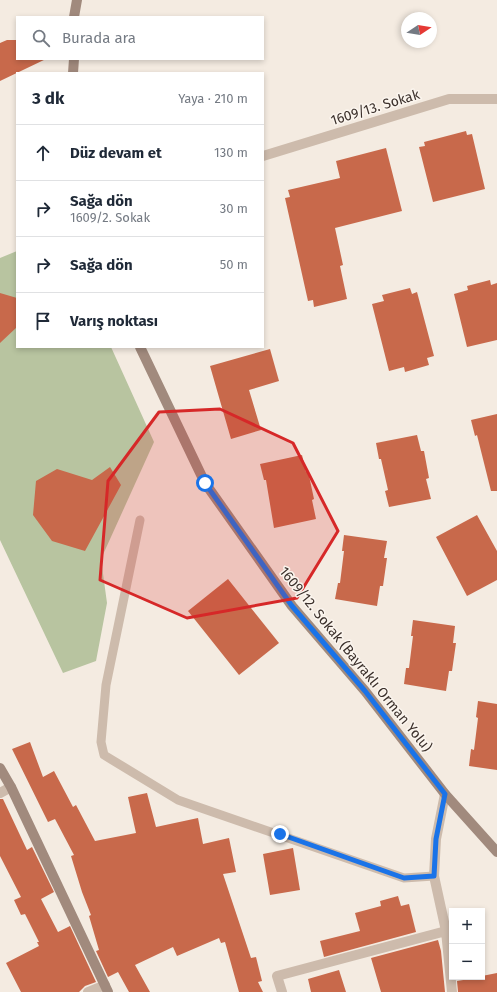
<!DOCTYPE html>
<html lang="tr">
<head>
<meta charset="utf-8">
<style>
	:root { --surface:#fff; --page:#f6f6f7; --text:#1f2937; --muted:#747a83; --line:#e0e1e3 }
	body { margin:0; font-family:"Fira Sans",sans-serif; background:var(--page); color:var(--text) }
	.controls { position:absolute; right:12px; bottom:12px; display:grid; overflow:hidden; border-radius:0px; box-shadow:0 2px 6px #0003 }
	.controls button { width:36px; height:36px; display:grid; place-items:center; padding:0; border:0; border-bottom:1px solid var(--line); background:var(--surface); color:var(--text); font:20px sans-serif }
	.compass { position:absolute; left:401px; top:12px; width:36px; height:36px; border-radius:50%; background:var(--surface); box-shadow:0 2px 6px #0003; rotate:78deg }
	.stop { position:absolute; width:12px; height:12px; margin:-9px; border:3px solid #1a73e8; border-radius:50%; background:#fff }
	.stop.end { background:#1a73e8; border-color:#fff; box-shadow:0 1px 4px #0008 }
	.list { margin:0; padding:0; list-style:none }
	h2 { display:flex; justify-content:space-between; align-items:center; height:52px; margin:0; padding:0 16px; font-size:17px }
	h2 small { font-size:13px; font-weight:400; color:var(--muted) }
	.list li { display:grid; grid-template-columns:26px 1fr auto; gap:12px; align-items:center; box-sizing:border-box; height:56px; padding:0 16px; border-top:1px solid var(--line) }
	.list b { display:block; font-size:15px; white-space:nowrap }
	.list p { margin:0; font-size:13px; white-space:nowrap; color:var(--muted) }
	.list em { font-size:13px; font-style:normal; color:var(--muted) }
	.icon { flex:none; width:22px; height:22px; fill:none; stroke:currentColor; stroke-width:2; stroke-linecap:round; stroke-linejoin:round }
	.map { position:relative; flex:none; width:497px; height:992px; overflow:hidden }
	.search { position:absolute; background:var(--surface); box-shadow:0 2px 6px #0003; left:16px; top:16px; width:248px; height:44px; display:flex; align-items:center; gap:10px; box-sizing:border-box; padding:0 14px; border-radius:0px; color:var(--muted); font-size:15px }
	.panel { position:absolute; background:var(--surface); box-shadow:0 2px 6px #0003; left:16px; top:72px; width:248px; height:276px; border-radius:0px }
	.map>svg:first-child { display:block }
	.green { fill:#b8c4a0 }
	.building { fill:#c8694b }
	.lines { fill:none; stroke-linecap:round; stroke-linejoin:round }
	.lane { stroke:#cdbbac; stroke-width:9 }
	.street { stroke:#cdbbac; stroke-width:10 }
	.secondary { stroke:#a18a7d; stroke-width:10 }
	.route { stroke:#1a73e8; stroke-width:5 }
	.marked { fill:#d62828; fill-opacity:0.2; stroke:#d62828; stroke-width:3; stroke-linejoin:round }
	.labels { text-anchor:middle; stroke-width:3; stroke-linejoin:round; paint-order:stroke }
	.street-label { font-size:14px; fill:#3b302b; stroke:#fbf5ee }
</style>
</head>
<body>
<div class="map">
<svg width="497" height="992" viewBox="0 0 497 992">
	<rect width="100%" height="100%" fill="#f4ebe1"/>
	<path class="green" d="M 17,251 L 17,347 L 111,347 L 154,442 L 101,559 L 107,603 L 96,661 L 63,673 L 0,540 L 0,258 Z"/>
	<path class="building" d="M 7,40 L 17,40 L 17,59 L 46,59 L 0,81 L 0,43 Z
		M 466,131 L 467,135 L 472,134 L 485,189 L 433,202 L 419,147 L 425,146 L 424,142 Z
		M 386,148 L 402,211 L 335,228 L 343,265 L 340,266 L 347,299 L 314,307 L 313,300 L 308,301 L 285,198 L 290,197 L 288,190 L 340,178 L 336,161 Z
		M 490,280 L 491,285 L 497,283 L 497,340 L 467,347 L 454,294 L 468,290 L 467,286 Z
		M 410,288 L 412,294 L 417,292 L 434,356 L 427,358 L 429,365 L 405,372 L 404,367 L 389,371 L 372,304 L 384,301 L 382,295 Z
		M 0,293 L 17,298 L 17,327 L 0,343 Z
		M 270,349 L 279,381 L 249,390 L 261,430 L 231,439 L 210,366 Z
		M 497,414 L 497,491 L 491,491 L 477,435 L 475,436 L 471,420 Z
		M 417,435 L 421,451 L 424,451 L 429,478 L 426,479 L 431,499 L 389,507 L 385,491 L 388,490 L 381,459 L 379,459 L 376,443 Z
		M 302,455 L 306,472 L 308,471 L 314,499 L 312,500 L 316,519 L 274,528 L 266,480 L 264,480 L 260,464 Z
		M 110,467 L 121,485 L 85,551 L 52,541 L 33,515 L 36,481 L 57,469 L 92,480 Z
		M 477,515 L 497,551 L 497,580 L 467,596 L 436,537 Z
		M 344,535 L 387,541 L 384,558 L 387,558 L 383,586 L 380,586 L 377,606 L 335,599 L 338,583 L 340,583 L 344,551 L 342,551 Z
		M 228,579 L 279,643 L 239,675 L 188,611 Z
		M 413,620 L 455,626 L 453,643 L 456,643 L 452,671 L 449,671 L 446,691 L 404,684 L 406,668 L 409,668 L 413,636 L 411,636 Z
		M 478,701 L 497,704 L 497,770 L 469,766 L 471,749 L 474,750 L 478,718 L 476,717 Z
		M 30,742 L 43,777 L 54,771 L 73,807 L 76,805 L 95,841 L 136,833 L 128,797 L 147,793 L 156,827 L 198,818 L 203,844 L 229,838 L 236,872 L 223,874 L 251,958 L 256,957 L 262,981 L 258,982 L 263,992 L 239,992 L 225,942 L 221,943 L 219,938 L 177,956 L 173,947 L 135,965 L 150,992 L 129,992 L 118,972 L 108,977 L 96,951 L 99,950 L 89,916 L 91,915 L 82,892 L 71,856 L 74,855 L 55,819 L 48,822 L 12,749 Z
		M 0,799 L 3,799 L 27,850 L 32,847 L 54,892 L 41,899 L 58,932 L 70,926 L 96,982 L 85,986 L 79,992 L 21,992 L 6,963 L 39,946 L 37,942 L 39,942 L 25,914 L 21,915 L 14,900 L 21,897 L 0,856 Z
		M 293,848 L 300,890 L 270,895 L 263,854 Z
		M 398,896 L 401,906 L 409,904 L 416,932 L 324,957 L 320,941 L 360,931 L 355,913 L 381,906 L 380,901 Z
		M 438,940 L 441,951 L 445,992 L 381,992 L 371,958 Z
		M 339,970 L 346,992 L 311,992 L 308,979 Z
		M 497,973 L 497,992 L 458,992 L 457,981 L 482,977 L 482,976 Z"/>
	<g class="lines">
		<path class="lane" d="M 140,520 L 106,685 L 101,742 L 104,755 L 178,800 L 404,878 L 434,876"/>
		<path class="street" d="M 263,156 L 449,99 L 497,99
			M 0,793 L 11,787
			M 445,794 L 436,839 L 434,876 L 446,931 L 452,992
			M 88,992 L 105,985
			M 282,992 L 277,976 L 446,931"/>
		<path class="secondary" d="M 74,17 L 77,0
			M 73,73 L 74,59
			M 140,347 L 205,483 L 292,606 L 365,691 L 445,794 L 497,852
			M 0,768 L 11,787 L 108,992"/>
	</g>
	<g class="lines">
		<path class="route" d="M 205,483 L 292,606 L 365,691 L 445,794 L 436,839 L 434,876 L 404,878 L 280,834"/>
	</g>
	<path class="marked" d="M 220,409 L 293,443 L 338,531 L 297,598 L 187,618 L 100,580 L 108,481 L 159,412 Z"/>
	<g class="labels">
		<g class="street-label">
			<text transform="translate(375 107) rotate(-17)" y="5">1609/13. Sokak</text>
			<text transform="translate(356 659) rotate(51)" y="5">1609/12. Sokak (Bayraklı Orman Yolu)</text>
		</g>
	</g>
</svg>
<div class="controls">
<button>+</button>
<button>−</button>
</div>
<svg class="compass" viewBox="-18 -18 36 36"><path d="M0-13l5 13h-10z" fill="#e53935"/><path d="M0 13l5-13h-10z" fill="#747a83"/></svg>
<div class="stop" style="left:205px;top:483px"></div>
<div class="stop end" style="left:280px;top:834px"></div>
<div class="search"><svg class="icon" aria-label="search" viewBox="0 0 24 24"><circle cx="10" cy="10" r="6"/><path d="M15 15l6 6"/></svg>Burada ara</div>
<section class="panel">
<h2>3 dk<small>Yaya · 210 m</small></h2>
<ul class="list">
<li><svg class="icon" aria-label="ahead" viewBox="0 0 24 24"><path d="M12 20V5M6 11l6-6 6 6"/></svg><div><b>Düz devam et</b></div><em>130 m</em></li>
<li><svg class="icon" aria-label="right" viewBox="0 0 24 24"><path d="M7 20v-9h11M14 6l5 5-5 5"/></svg><div><b>Sağa dön</b><p>1609/2. Sokak</p></div><em>30 m</em></li>
<li><svg class="icon" aria-label="right" viewBox="0 0 24 24"><path d="M7 20v-9h11M14 6l5 5-5 5"/></svg><div><b>Sağa dön</b></div><em>50 m</em></li>
<li><svg class="icon" aria-label="arrive" viewBox="0 0 24 24"><path d="M6 21V4h12l-3 4 3 4H6"/></svg><div><b>Varış noktası</b></div></li>
</ul>
</section>
</div>
</body>
</html>
